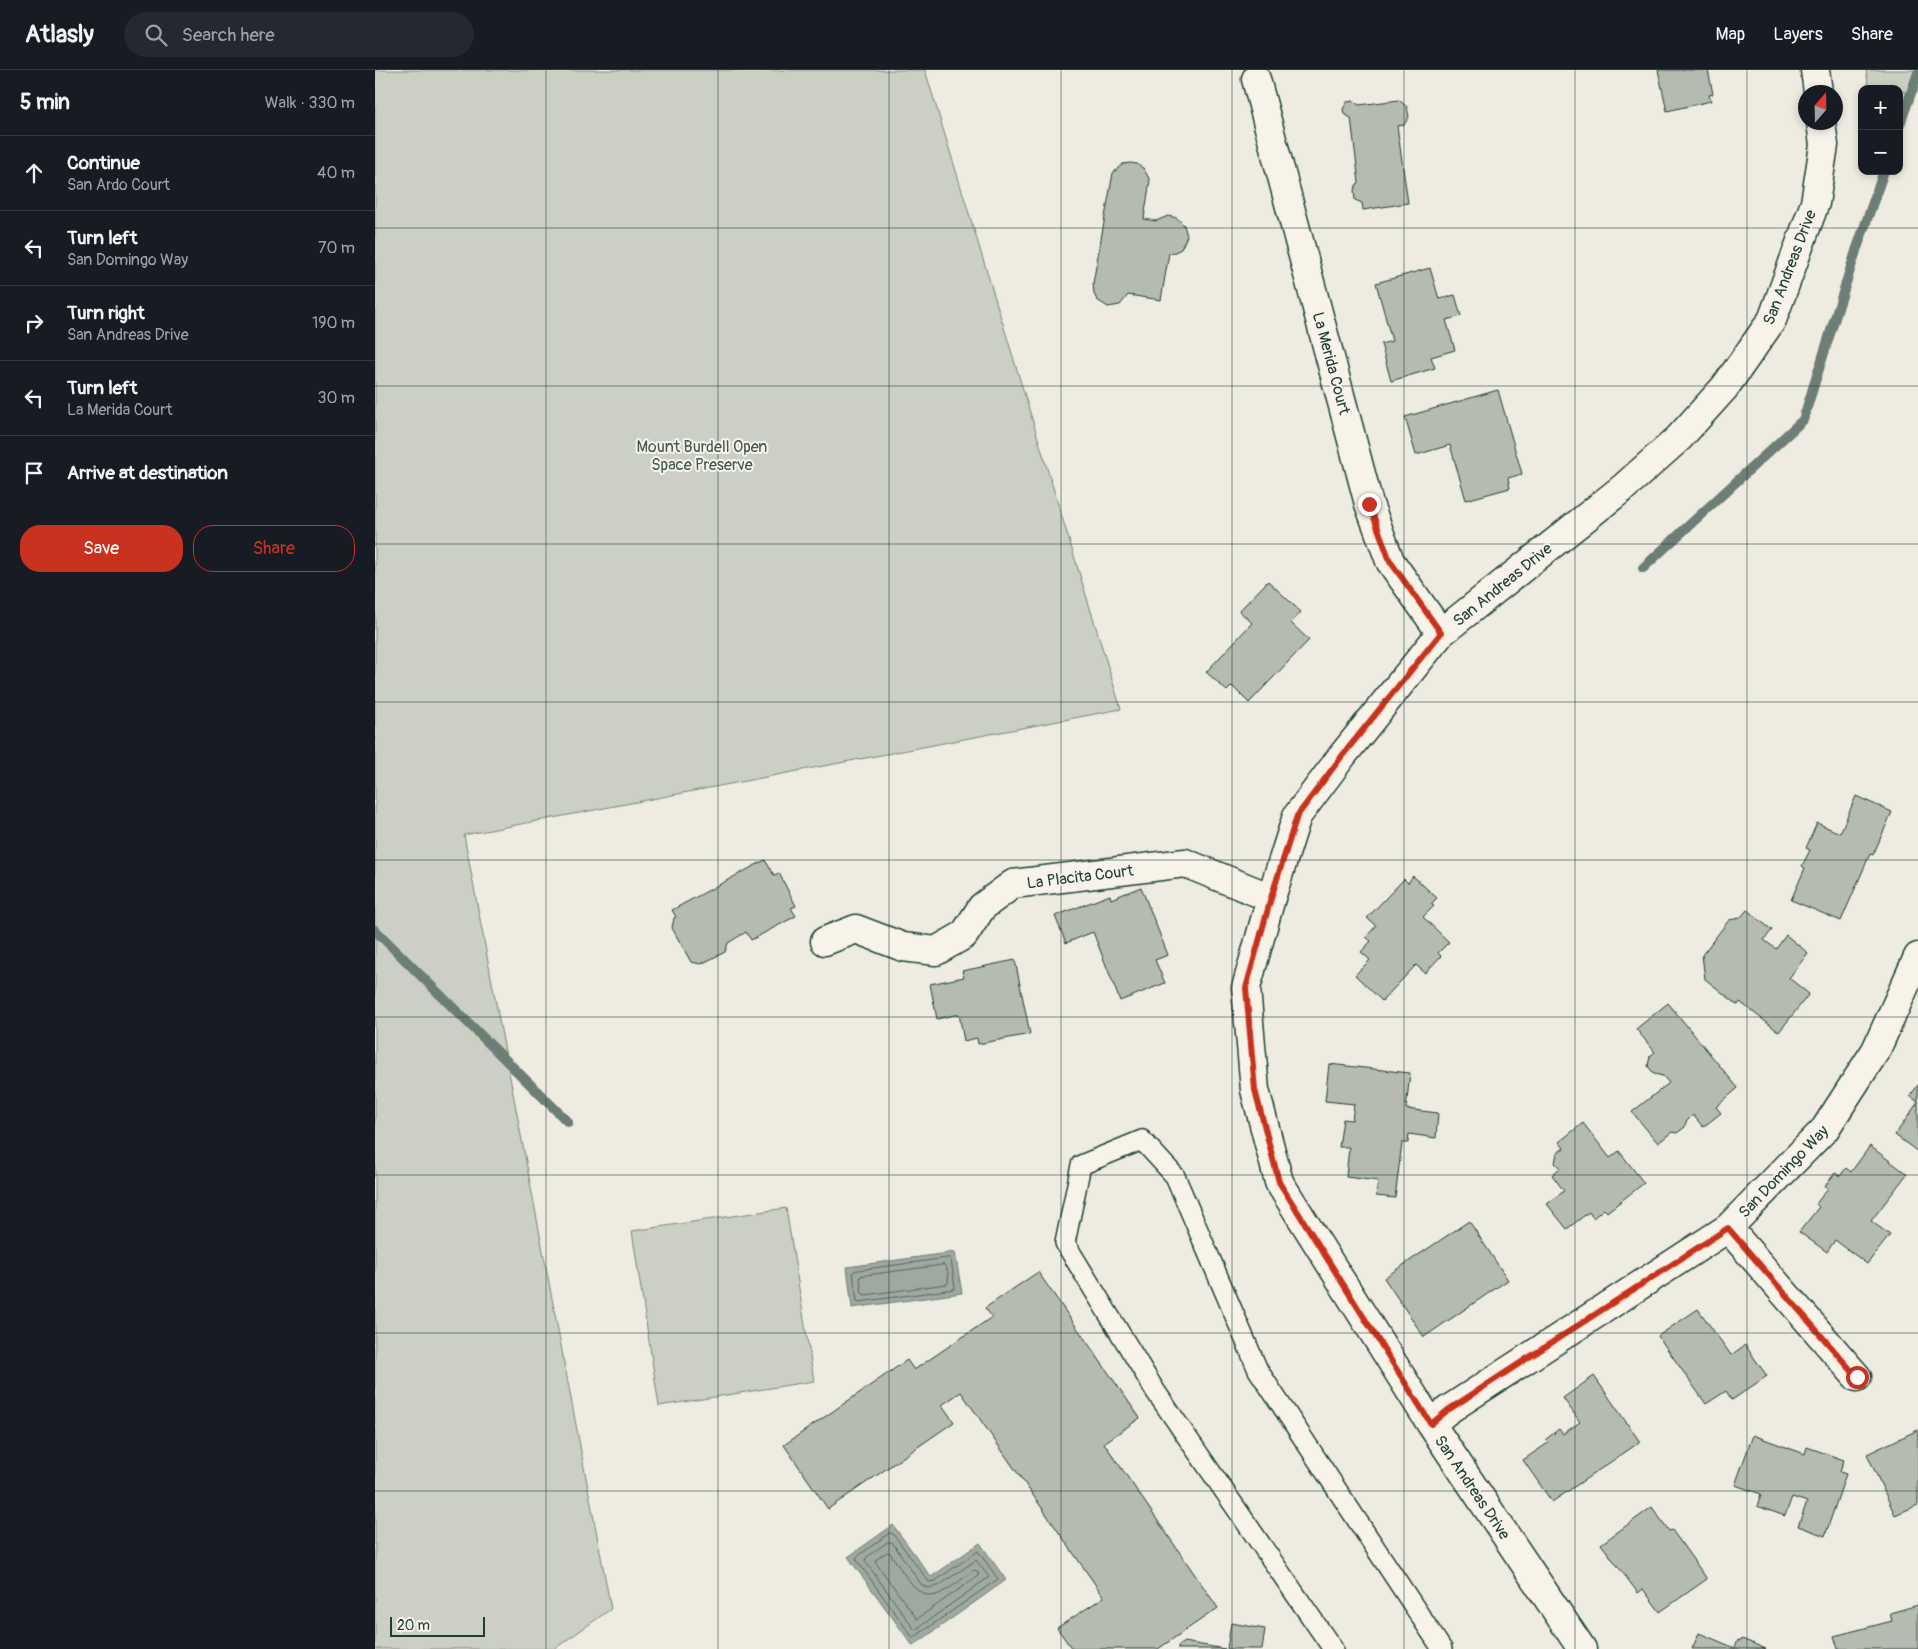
<!DOCTYPE html>
<html lang="en">
<head>
<meta charset="utf-8">
<style>
	:root { --surface:#171b24; --page:#242831; --text:#f1f3f6; --muted:#9ea1a6; --line:#363941; --accent:#c8321e }
	body { margin:0; font-family:Pangolin,sans-serif; background:var(--page); color:var(--text) }
	.controls { position:absolute; right:15px; top:15px; display:grid; overflow:hidden; border-radius:10px; box-shadow:0 2px 8px #0003 }
	.controls button { width:45px; height:45px; display:grid; place-items:center; padding:0; border:0; border-bottom:1px solid var(--line); background:var(--surface); color:var(--text); font:25px sans-serif }
	.compass { position:absolute; left:1423px; top:15px; width:45px; height:45px; border-radius:50%; background:var(--surface); box-shadow:0 2px 8px #0003; rotate:20deg }
	.scale { position:absolute; left:15px; bottom:12px; width:95px; box-sizing:border-box; padding-left:5px; border:2px solid #1f3d34; border-top:0; font-size:14px; line-height:18px; white-space:nowrap; color:#1f3d34; -webkit-text-stroke:4px #f7f3e8; paint-order:stroke }
	.stop { position:absolute; width:15px; height:15px; margin:-11px; border:4px solid #c8321e; border-radius:50%; background:#fff }
	.stop.end { background:#c8321e; border-color:#fff; box-shadow:0 1px 5px #0008 }
	.list { margin:0; padding:0; list-style:none }
	h2 { display:flex; justify-content:space-between; align-items:center; height:65px; margin:0; padding:0 20px; font-size:21px }
	h2 small { font-size:16px; font-weight:400; color:var(--muted) }
	.list li { display:grid; grid-template-columns:32px 1fr auto; gap:15px; align-items:center; box-sizing:border-box; height:75px; padding:0 20px; border-top:1px solid var(--line) }
	.list b { display:block; font-size:19px; white-space:nowrap }
	.list p { margin:0; font-size:16px; white-space:nowrap; color:var(--muted) }
	.list em { font-size:16px; font-style:normal; color:var(--muted) }
	.actions { display:flex; gap:10px; padding:15px 20px }
	.actions a { flex:1; padding:11px 0; border:1px solid var(--accent); border-radius:20px; text-align:center; font-size:18px; color:var(--accent) }
	.actions .main { background:var(--accent); color:#fff }
	.icon { flex:none; width:28px; height:28px; fill:none; stroke:currentColor; stroke-width:2; stroke-linecap:round; stroke-linejoin:round }
	.map { position:relative; flex:none; width:1543px; height:1579px; overflow:hidden }
	header { display:flex; align-items:center; gap:30px; box-sizing:border-box; height:70px; padding:0 25px; background:var(--surface); border-bottom:1px solid var(--line) }
	header strong { font-size:24px }
	nav { display:flex; gap:28px; margin-inline-start:auto; font-size:18px }
	.search { width:350px; height:45px; background:var(--page); display:flex; align-items:center; gap:12px; box-sizing:border-box; padding:0 18px; border-radius:28px; color:var(--muted); font-size:19px }
	main { display:flex }
	aside { flex:1; background:var(--surface) }
	.map>svg:first-child { display:block }
	.green { fill:#cccfc4; stroke:#76867c }
	.water { fill:#9fa99f; stroke:#6c7e74 }
	.lines { fill:none; stroke-linecap:round; stroke-linejoin:round }
	.shore { stroke:#52685f; stroke-width:1 }
	.stream { stroke:#6c7e74; stroke-width:10 }
	.building { fill:#b5bbb0; stroke:#1f3d34 }
	.lane-casing { stroke:#1f3d34; stroke-width:22 }
	.street-casing { stroke:#1f3d34; stroke-width:31 }
	.lane { stroke:#f7f3e8; stroke-width:19 }
	.street { stroke:#f7f3e8; stroke-width:28 }
	.route { stroke:#c8321e; stroke-width:6 }
	.grid { fill:none; stroke:#1f3d34; stroke-width:1; stroke-opacity:0.55 }
	.labels { text-anchor:middle; stroke-width:4; stroke-linejoin:round; paint-order:stroke }
	.street-label { font-size:16px; fill:#1f3d34; stroke:#f7f3e8 }
	.park-label { font-size:16px; fill:#425a51; stroke:#f7f3e8 }
</style>
</head>
<body>
<header>
<strong>Atlasly</strong>
<div class="search"><svg class="icon" aria-label="search" viewBox="0 0 24 24"><circle cx="10" cy="10" r="6"/><path d="M15 15l6 6"/></svg>Search here</div>
<nav><a>Map</a><a>Layers</a><a>Share</a></nav>
</header>
<main>
<aside>
<h2>5 min<small>Walk · 330 m</small></h2>
<ul class="list">
<li><svg class="icon" aria-label="ahead" viewBox="0 0 24 24"><path d="M12 20V5M6 11l6-6 6 6"/></svg><div><b>Continue</b><p>San Ardo Court</p></div><em>40 m</em></li>
<li><svg class="icon" aria-label="left" viewBox="0 0 24 24"><path d="M17 20v-9H6M10 6l-5 5 5 5"/></svg><div><b>Turn left</b><p>San Domingo Way</p></div><em>70 m</em></li>
<li><svg class="icon" aria-label="right" viewBox="0 0 24 24"><path d="M7 20v-9h11M14 6l5 5-5 5"/></svg><div><b>Turn right</b><p>San Andreas Drive</p></div><em>190 m</em></li>
<li><svg class="icon" aria-label="left" viewBox="0 0 24 24"><path d="M17 20v-9H6M10 6l-5 5 5 5"/></svg><div><b>Turn left</b><p>La Merida Court</p></div><em>30 m</em></li>
<li><svg class="icon" aria-label="arrive" viewBox="0 0 24 24"><path d="M6 21V4h12l-3 4 3 4H6"/></svg><div><b>Arrive at destination</b></div></li>
</ul>
<div class="actions"><a class="main">Save</a><a>Share</a></div>
</aside>
<div class="map">
<svg width="1543" height="1579" viewBox="0 0 1543 1579">
	<rect width="100%" height="100%" fill="#eeece1"/>
	<filter id="ink" filterUnits="userSpaceOnUse"><feTurbulence type="fractalNoise" baseFrequency=".02" numOctaves="2"/><feDisplacementMap in="SourceGraphic" scale="10" xChannelSelector="R" yChannelSelector="G"/><feConvolveMatrix kernelMatrix="1 2 1 2 8 2 1 2 1" color-interpolation-filters="sRGB"/></filter>
	<g filter="url(#ink)">
		<path class="green" d="M 0,0 L 550,0 L 746,639 L 89,765 L 236,1539 L 179,1579 L 0,1579 Z
			M 1491,0 L 1543,0 L 1543,22 L 1524,22 L 1524,19 L 1494,19 Z
			M 411,1138 L 439,1311 L 284,1336 L 257,1161 Z"/>
		<path class="water" d="M 580,1182 L 587,1223 L 477,1238 L 472,1197 Z
			M 518,1455 L 556,1507 L 605,1473 L 631,1510 L 538,1576 L 473,1487 Z"/>
		<g class="lines">
			<path class="shore" d="M 574,1188 L 576,1190 L 580,1217 L 579,1219 L 484,1232 L 482,1231 L 478,1203 L 479,1201 Z
				M 569,1195 C 573,1198 575,1210 572,1214 L 490,1225 L 487,1223 L 485,1208 L 486,1206 Z
				M 515,1463 L 518,1464 L 554,1512 L 560,1511 L 603,1481 L 623,1509 L 538,1568 L 481,1489 L 482,1487 Z
				M 513,1472 L 517,1472 L 546,1514 L 552,1518 L 563,1516 L 601,1490 L 614,1507 L 540,1560 L 490,1491 L 491,1488 Z
				M 512,1482 L 515,1483 C 526,1498 544,1536 566,1523 C 578,1517 588,1508 599,1500 L 602,1501 L 604,1505 L 542,1549 L 501,1493 L 501,1490 Z"/>
			<path class="stream" d="M 1524,57 L 1543,3
				M 1268,498 L 1428,350 L 1481,181 L 1509,101
				M 0,860 L 193,1052"/>
		</g>
		<path class="building" d="M 1283,0 L 1333,0 L 1338,24 L 1334,25 L 1336,31 L 1292,41 Z
			M 1024,30 L 1032,37 L 1034,47 L 1029,55 L 1022,56 L 1033,133 L 988,140 L 987,133 L 980,130 L 979,120 L 982,114 L 984,113 L 976,48 L 969,44 L 968,39 L 972,32 L 979,31 L 984,35 Z
			M 755,93 L 762,94 L 768,98 L 775,110 L 769,149 L 781,151 L 793,146 L 802,148 L 809,155 L 812,166 L 806,179 L 800,182 L 794,183 L 786,230 L 753,225 L 745,235 L 733,237 L 722,230 L 719,224 L 718,213 L 738,103 L 748,94 Z
			M 1055,198 L 1064,229 L 1080,225 L 1086,246 L 1071,250 L 1080,280 L 1056,287 L 1060,298 L 1016,311 L 1006,274 L 1017,271 L 1001,213 Z
			M 1123,320 L 1147,404 L 1133,408 L 1135,418 L 1091,430 L 1075,375 L 1041,385 L 1030,347 Z
			M 893,511 L 926,542 L 916,553 L 934,570 L 874,633 L 857,616 L 852,621 L 831,602 L 877,553 L 864,541 Z
			M 1481,726 L 1517,742 L 1498,785 L 1495,784 L 1466,851 L 1416,830 L 1430,798 L 1427,796 L 1435,780 L 1431,778 L 1442,753 L 1465,763 Z
			M 390,790 L 399,805 L 404,803 L 421,836 L 416,838 L 421,846 L 376,870 L 371,862 L 353,873 L 350,882 L 326,894 L 316,892 L 297,858 L 299,848 L 301,847 L 297,840 Z
			M 1038,806 L 1062,828 L 1056,834 L 1059,836 L 1048,847 L 1074,872 L 1063,883 L 1066,886 L 1050,903 L 1041,895 L 1007,931 L 980,905 L 995,890 L 986,882 L 996,871 L 991,867 L 1001,856 L 992,848 L 1029,809 L 1033,813 Z
			M 766,817 L 793,885 L 780,890 L 790,913 L 745,931 L 718,862 L 691,873 L 680,846 L 735,825 L 736,829 Z
			M 1372,840 L 1397,860 L 1389,870 L 1401,879 L 1411,865 L 1433,883 L 1414,908 L 1434,924 L 1404,962 L 1365,932 L 1363,935 L 1330,909 L 1327,885 L 1354,850 L 1365,848 Z
			M 640,890 L 655,964 L 603,974 L 602,968 L 589,971 L 584,944 L 562,949 L 555,914 L 589,907 L 587,901 Z
			M 1293,933 L 1363,1018 L 1341,1037 L 1346,1043 L 1328,1057 L 1318,1045 L 1311,1052 L 1310,1057 L 1302,1063 L 1297,1062 L 1283,1073 L 1257,1042 L 1294,1013 L 1288,1006 L 1279,1004 L 1273,996 L 1275,986 L 1280,982 L 1261,959 Z
			M 954,994 L 1035,1003 L 1031,1039 L 1063,1043 L 1061,1068 L 1034,1064 L 1033,1073 L 1027,1073 L 1020,1128 L 1001,1126 L 1003,1111 L 971,1107 L 974,1077 L 964,1077 L 968,1049 L 977,1050 L 979,1034 L 950,1031 Z
			M 1543,1015 L 1543,1032 L 1535,1026 Z
			M 1543,1032 L 1543,1082 L 1520,1065 Z
			M 1208,1053 L 1235,1088 L 1244,1081 L 1269,1113 L 1232,1142 L 1229,1139 L 1218,1148 L 1214,1142 L 1192,1159 L 1172,1134 L 1189,1121 L 1177,1105 L 1185,1098 L 1180,1093 L 1182,1083 L 1189,1078 L 1184,1072 Z
			M 1495,1076 L 1532,1104 L 1496,1151 L 1515,1165 L 1492,1194 L 1460,1170 L 1452,1182 L 1424,1162 L 1444,1137 L 1441,1134 L 1453,1118 L 1450,1116 L 1460,1103 L 1465,1106 L 1471,1098 L 1476,1102 Z
			M 1094,1151 L 1133,1210 L 1049,1267 L 1009,1208 Z
			M 663,1202 L 765,1348 L 729,1373 L 843,1538 L 783,1579 L 697,1579 L 682,1558 L 729,1527 L 586,1322 L 567,1335 L 579,1352 L 453,1439 L 409,1375 L 532,1290 L 539,1300 L 617,1247 L 610,1238 Z
			M 1323,1239 L 1356,1285 L 1370,1275 L 1392,1306 L 1357,1330 L 1351,1321 L 1331,1334 L 1283,1266 Z
			M 1219,1306 L 1265,1372 L 1177,1432 L 1148,1390 L 1173,1373 L 1170,1370 L 1184,1359 L 1188,1364 L 1205,1352 L 1188,1328 Z
			M 1543,1360 L 1543,1435 L 1520,1445 L 1492,1384 Z
			M 1378,1365 L 1430,1384 L 1432,1377 L 1469,1390 L 1465,1402 L 1471,1404 L 1450,1466 L 1423,1456 L 1432,1432 L 1417,1427 L 1410,1446 L 1382,1436 L 1386,1424 L 1360,1415 Z
			M 1277,1437 L 1294,1461 L 1297,1460 L 1332,1509 L 1285,1542 L 1268,1519 L 1263,1523 L 1226,1474 Z
			M 1543,1535 L 1543,1579 L 1463,1579 L 1459,1566 L 1517,1551 L 1515,1543 Z
			M 856,1553 L 890,1559 L 887,1579 L 852,1579 Z
			M 1324,1563 L 1360,1578 L 1363,1570 L 1366,1571 L 1367,1569 L 1391,1579 L 1317,1579 Z
			M 809,1572 L 850,1579 L 803,1579 L 803,1576 Z"/>
		<g class="lines">
			<defs>
				<path id="lane" d="M 958,1579 L 781,1322 L 690,1173 L 706,1095 L 767,1070 L 800,1106 L 883,1300 L 1067,1579"/>
				<path id="street" d="M 1440,0 L 1443,22
					M 881,9 L 994,434 L 1015,491 L 1066,563
					M 450,871 L 481,859 L 528,877 L 561,881 L 589,865 L 607,837 L 638,814 L 810,793 L 896,828
					M 1353,1158 L 1482,1307
					M 1056,1354 L 1073,1340 L 1353,1158 L 1450,1059 L 1501,980 L 1543,887
					M 1207,1579 L 1056,1354 L 904,1112 L 880,1020 L 871,918 L 896,828 L 922,746 L 967,686 L 1066,563 L 1249,417 L 1304,368 L 1350,317 L 1397,250 L 1440,133 L 1449,75 L 1446,52"/>
			</defs>
			<use href="#lane" class="lane-casing"/>
			<use href="#street" class="street-casing"/>
			<use href="#lane" class="lane"/>
			<use href="#street" class="street"/>
		</g>
	</g>
	<g class="lines" filter="url(#ink)">
		<path class="route" d="M 994,434 L 1015,491 L 1066,563 L 967,686 L 922,746 L 896,828 L 871,918 L 880,1020 L 904,1112 L 1056,1354 L 1073,1340 L 1353,1158 L 1482,1307"/>
	</g>
	<path class="grid" d="M 171,0 L 171,1579M 343,0 L 343,1579M 514,0 L 514,1579M 686,0 L 686,1579M 857,0 L 857,1579M 1029,0 L 1029,1579M 1200,0 L 1200,1579M 1372,0 L 1372,1579M 0,158 L 1543,158M 0,316 L 1543,316M 0,474 L 1543,474M 0,632 L 1543,632M 0,790 L 1543,790M 0,947 L 1543,947M 0,1105 L 1543,1105M 0,1263 L 1543,1263M 0,1421 L 1543,1421"/>
	<g class="labels">
		<g class="street-label">
			<text transform="translate(1414 197) rotate(-69)" y="6">San Andreas Drive</text>
			<text transform="translate(957 293) rotate(75)" y="6">La Merida Court</text>
			<text transform="translate(1127 514) rotate(-39)" y="6">San Andreas Drive</text>
			<text transform="translate(705 806) rotate(-7)" y="6">La Placita Court</text>
			<text transform="translate(1408 1101) rotate(-46)" y="6">San Domingo Way</text>
			<text transform="translate(1098 1417) rotate(56)" y="6">San Andreas Drive</text>
		</g>
		<g class="park-label">
			<text x="327" y="382">Mount Burdell Open<tspan x="327" dy="18">Space Preserve</tspan></text>
		</g>
	</g>
</svg>
<div class="controls">
<button>+</button>
<button>−</button>
</div>
<svg class="compass" viewBox="-18 -18 36 36"><path d="M0-13l5 13h-10z" fill="#e53935"/><path d="M0 13l5-13h-10z" fill="#9ea1a6"/></svg>
<div class="scale">20 m</div>
<div class="stop" style="left:1482px;top:1307px"></div>
<div class="stop end" style="left:994px;top:434px"></div>
</div>
</main>
</body>
</html>
